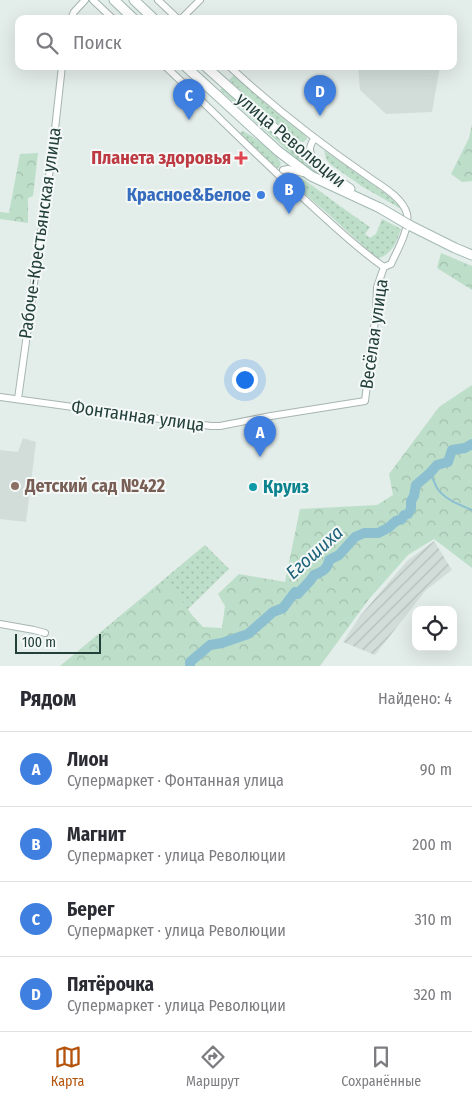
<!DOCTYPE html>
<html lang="ru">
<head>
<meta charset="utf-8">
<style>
	:root { --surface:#fff; --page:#f2f2f3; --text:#2b2b33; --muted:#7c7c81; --line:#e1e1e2; --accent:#b45309 }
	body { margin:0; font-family:"Fira Sans Condensed",sans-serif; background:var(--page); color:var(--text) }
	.controls { position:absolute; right:15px; bottom:15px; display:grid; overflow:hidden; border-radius:10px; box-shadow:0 5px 20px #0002 }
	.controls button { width:45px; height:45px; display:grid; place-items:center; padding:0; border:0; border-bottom:1px solid var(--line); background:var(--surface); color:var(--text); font:25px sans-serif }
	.scale { position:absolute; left:15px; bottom:12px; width:86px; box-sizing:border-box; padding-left:5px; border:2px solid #233f3a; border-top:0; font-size:14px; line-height:18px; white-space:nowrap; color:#233f3a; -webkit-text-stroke:4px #f4f9f7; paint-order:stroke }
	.you { position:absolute; left:244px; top:379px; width:18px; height:18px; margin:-12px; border:4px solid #fff; border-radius:50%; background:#1a73e8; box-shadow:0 0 0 8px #1a73e833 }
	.badge { display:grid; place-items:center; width:32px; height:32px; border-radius:50%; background:var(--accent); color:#fff; font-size:16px; font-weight:700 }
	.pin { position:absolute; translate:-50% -41px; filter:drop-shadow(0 1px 2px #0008) }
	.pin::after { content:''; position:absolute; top:26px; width:18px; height:15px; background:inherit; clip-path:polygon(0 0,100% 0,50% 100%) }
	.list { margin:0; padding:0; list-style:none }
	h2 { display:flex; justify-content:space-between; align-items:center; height:65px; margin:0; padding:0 20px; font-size:21px }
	h2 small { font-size:16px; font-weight:400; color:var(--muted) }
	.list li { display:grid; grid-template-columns:32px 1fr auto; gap:15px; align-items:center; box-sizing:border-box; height:75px; padding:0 20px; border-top:1px solid var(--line) }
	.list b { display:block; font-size:19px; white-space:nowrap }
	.list p { margin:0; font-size:16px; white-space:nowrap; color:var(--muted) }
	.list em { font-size:16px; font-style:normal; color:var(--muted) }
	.icon { flex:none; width:28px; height:28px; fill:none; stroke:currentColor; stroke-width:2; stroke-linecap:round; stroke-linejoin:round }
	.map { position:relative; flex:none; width:472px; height:666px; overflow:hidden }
	.search { position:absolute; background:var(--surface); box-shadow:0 5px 20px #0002; left:15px; right:15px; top:15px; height:55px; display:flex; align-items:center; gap:12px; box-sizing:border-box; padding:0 18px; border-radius:10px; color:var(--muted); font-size:19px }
	.sheet { height:365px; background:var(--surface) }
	nav { display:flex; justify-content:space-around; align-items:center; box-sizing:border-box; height:70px; border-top:1px solid var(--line); background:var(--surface); font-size:14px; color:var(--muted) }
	nav a { display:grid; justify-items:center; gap:2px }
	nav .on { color:var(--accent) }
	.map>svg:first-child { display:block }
	.built { fill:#d2ddd9 }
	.industrial { fill:url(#industrial-furrows) }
	.green { fill:url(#green-dots) }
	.forest { fill:url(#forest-crowns) }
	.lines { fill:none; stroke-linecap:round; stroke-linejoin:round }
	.stream { stroke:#8cc0d1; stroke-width:2 }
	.river { stroke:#8cc0d1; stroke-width:10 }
	.minor-casing { stroke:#a6b5b2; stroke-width:8 }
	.secondary-casing { stroke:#a2b9b3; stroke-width:11 }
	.minor { stroke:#fff; stroke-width:6 }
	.secondary { stroke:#fff; stroke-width:9 }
	.secondary-bridge-casing { stroke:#a2b9b3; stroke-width:11; stroke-linecap:butt }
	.secondary-bridge { stroke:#fff; stroke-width:9 }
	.health-dot { fill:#e0444e; stroke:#f4f9f7; stroke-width:2 }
	.shop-dot { fill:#3f7fe0; stroke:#f4f9f7; stroke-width:2 }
	.education-dot { fill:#8d6e63; stroke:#f4f9f7; stroke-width:2 }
	.culture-dot { fill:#0f9aa8; stroke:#f4f9f7; stroke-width:2 }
	.labels { text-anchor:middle; stroke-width:4; stroke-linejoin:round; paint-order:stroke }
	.street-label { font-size:18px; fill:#233f3a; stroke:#f4f9f7 }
	.health-label { font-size:18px; font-weight:bold; fill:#be3a42; stroke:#f4f9f7; text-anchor:end }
	.shop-label { font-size:18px; font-weight:bold; fill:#366cbe; stroke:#f4f9f7; text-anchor:end }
	.education-label { font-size:18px; font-weight:bold; fill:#785e54; stroke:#f4f9f7; text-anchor:start }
	.culture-label { font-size:18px; font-weight:bold; fill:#0d838f; stroke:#f4f9f7; text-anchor:start }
	.water-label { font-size:19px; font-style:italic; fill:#1d627a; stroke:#f4f9f7 }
</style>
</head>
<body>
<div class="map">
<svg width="472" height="666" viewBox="0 0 472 666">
	<defs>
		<pattern id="industrial-furrows" width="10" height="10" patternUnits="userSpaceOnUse" patternTransform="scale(1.25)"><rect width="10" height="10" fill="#d2ddd9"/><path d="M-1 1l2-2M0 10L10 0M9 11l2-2" fill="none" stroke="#b4bfbb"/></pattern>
		<pattern id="green-dots" width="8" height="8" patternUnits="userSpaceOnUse" patternTransform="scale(1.25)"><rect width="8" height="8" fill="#bddec9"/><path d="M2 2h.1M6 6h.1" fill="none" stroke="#a2c0ad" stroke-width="1.8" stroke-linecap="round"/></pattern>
		<pattern id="forest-crowns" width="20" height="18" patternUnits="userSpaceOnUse" patternTransform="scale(1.25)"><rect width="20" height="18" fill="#bddec9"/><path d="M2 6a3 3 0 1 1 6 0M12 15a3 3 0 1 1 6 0" fill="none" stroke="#a2c0ad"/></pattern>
	</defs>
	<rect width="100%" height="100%" fill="#e3edea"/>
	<path class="built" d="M 358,66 L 440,66 L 432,112 L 386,114 L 360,90 Z
		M 23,438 L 36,442 L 26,522 L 0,519 L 0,450 L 18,452 Z"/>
	<path class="industrial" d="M 434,541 L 452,570 L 426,590 L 375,655 L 343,642 L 360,616 L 407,561 Z"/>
	<path class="green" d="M 234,75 L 270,107 L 306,136 L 307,139 L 303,142 L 300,141 L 285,130 L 229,80 Z
		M 222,88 L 316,172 C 306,169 296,159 288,151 C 265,131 243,110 220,90 Z
		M 243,131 C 257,139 272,149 281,163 L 280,166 L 278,168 L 274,167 L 240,133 Z
		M 324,150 L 396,201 L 403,210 L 363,187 L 330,164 L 326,159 Z
		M 291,171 C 318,189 343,209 370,227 L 365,234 L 370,238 L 376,234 L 382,219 L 401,229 C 397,241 391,256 378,258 L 371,253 L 325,211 L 288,180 L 285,174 L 287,172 Z
		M 205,545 L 229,569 L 184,613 L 222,666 L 60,666 Z"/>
	<path class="forest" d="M 472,124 L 472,181 L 462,182 L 451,174 L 469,138 Z
		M 38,153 L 33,196 L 28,198 L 28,223 L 0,219 L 0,212 L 9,213 L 20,154 Z
		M 441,253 L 472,266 L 472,290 L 437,268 Z
		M 472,385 L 472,568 L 434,539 L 408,555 L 369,599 L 320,666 L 63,666 L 167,580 L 192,615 L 203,627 L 222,628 L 225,606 L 218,594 L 239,574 L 285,582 L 300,509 L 377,505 L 393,495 L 389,474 L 439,407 Z"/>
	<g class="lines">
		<path class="stream" d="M 430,473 C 432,478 435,483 437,488 C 445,500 460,505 472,510"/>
		<path class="river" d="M 190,666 L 190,662 L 210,645 L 222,643 L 248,634 L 273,612 L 283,608 L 295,592 L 298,594 C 304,586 309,584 314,575 C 322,572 328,569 329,560 L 339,555 L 355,537 L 364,533 L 378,533 L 388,528 L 396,521 L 402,519 L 404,515 L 408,514 L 411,509 L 411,501 L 414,496 L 416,485 L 430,473 L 437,465 L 448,462 L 452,450 L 465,448 L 472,444"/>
		<defs>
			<path id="minor" d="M 93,0 L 113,19
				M 158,0 L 178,19
				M 71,19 L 74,12 L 85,0
				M 181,19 L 200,0
				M 165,66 C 215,113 263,162 314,208 C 336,228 359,250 384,267
				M 229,66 C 274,108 322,145 373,180 C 384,187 404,200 407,214 C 410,228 397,251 391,264 L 384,267
				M 314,139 C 308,148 309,152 315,162
				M 283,170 L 288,169 L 303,173
				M 0,397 L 211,426 L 220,426 L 271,416 L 365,401 L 376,312 L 377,287 L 384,267
				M 18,399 L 53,147 L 62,66
				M 0,624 L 34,630 L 45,633"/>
			<path id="secondary" d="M 114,0 L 134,19
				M 134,0 L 154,19
				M 185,66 L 278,151 L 311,176 L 380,208
				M 205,66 L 318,167 L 350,189
				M 409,225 L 455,248 L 472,255"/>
		</defs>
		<use href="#minor" class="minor-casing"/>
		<use href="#secondary" class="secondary-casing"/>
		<use href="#minor" class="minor"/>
		<use href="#secondary" class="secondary"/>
		<defs>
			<path id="secondary-bridge" d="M 380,208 L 409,225"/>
		</defs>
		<use href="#secondary-bridge" class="secondary-bridge-casing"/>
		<use href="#secondary-bridge" class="secondary-bridge"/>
	</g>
	<path class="health-dot" d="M238.5 150.5h5v5h5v5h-5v5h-5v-5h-5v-5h5z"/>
	<circle class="shop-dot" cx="261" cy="195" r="5"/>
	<circle class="education-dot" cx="15" cy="486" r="5"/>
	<circle class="culture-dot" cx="253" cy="487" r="5"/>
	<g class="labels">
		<g class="street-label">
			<text transform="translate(291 140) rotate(40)" y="6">улица Революции</text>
			<text transform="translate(40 233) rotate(-82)" y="6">Рабоче-Крестьянская улица</text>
			<text transform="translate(374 334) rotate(-82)" y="6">Весёлая улица</text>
			<text transform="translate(138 416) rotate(8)" y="6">Фонтанная улица</text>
		</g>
		<g class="health-label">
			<text x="231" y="164">Планета здоровья</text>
		</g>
		<g class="shop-label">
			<text x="251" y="201">Красное&amp;Белое</text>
		</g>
		<g class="education-label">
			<text x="25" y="492">Детский сад №422</text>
		</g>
		<g class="culture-label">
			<text x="263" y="493">Круиз</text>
		</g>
		<g class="water-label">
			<text transform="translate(314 552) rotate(-42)" y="7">Егошиха</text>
		</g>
	</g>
</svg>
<div class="controls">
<button><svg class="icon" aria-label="locate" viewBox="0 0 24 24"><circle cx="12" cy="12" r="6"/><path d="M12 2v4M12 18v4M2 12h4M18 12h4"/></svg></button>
</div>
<div class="scale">100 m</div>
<div class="you"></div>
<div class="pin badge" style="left:260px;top:457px;background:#3f7fe0">A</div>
<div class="pin badge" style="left:289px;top:214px;background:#3f7fe0">B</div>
<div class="pin badge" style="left:189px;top:120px;background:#3f7fe0">C</div>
<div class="pin badge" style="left:320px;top:116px;background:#3f7fe0">D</div>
<div class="search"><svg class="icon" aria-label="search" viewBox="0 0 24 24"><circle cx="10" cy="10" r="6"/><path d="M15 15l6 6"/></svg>Поиск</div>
</div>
<section class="sheet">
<h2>Рядом<small>Найдено: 4</small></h2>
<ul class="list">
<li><span class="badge" style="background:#3f7fe0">A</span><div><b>Лион</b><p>Супермаркет · Фонтанная улица</p></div><em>90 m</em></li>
<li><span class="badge" style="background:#3f7fe0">B</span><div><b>Магнит</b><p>Супермаркет · улица Революции</p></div><em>200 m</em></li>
<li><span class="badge" style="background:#3f7fe0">C</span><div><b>Берег</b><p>Супермаркет · улица Революции</p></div><em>310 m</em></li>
<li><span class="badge" style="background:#3f7fe0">D</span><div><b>Пятёрочка</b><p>Супермаркет · улица Революции</p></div><em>320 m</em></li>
</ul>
</section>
<nav>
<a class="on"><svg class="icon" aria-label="map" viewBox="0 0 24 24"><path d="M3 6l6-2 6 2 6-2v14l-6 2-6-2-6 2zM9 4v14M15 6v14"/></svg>Карта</a>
<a><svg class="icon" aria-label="directions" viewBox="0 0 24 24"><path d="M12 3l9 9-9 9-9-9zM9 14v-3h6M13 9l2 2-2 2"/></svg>Маршрут</a>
<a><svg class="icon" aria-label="saved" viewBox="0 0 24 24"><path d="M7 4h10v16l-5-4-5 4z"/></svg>Сохранённые</a>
</nav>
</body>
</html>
